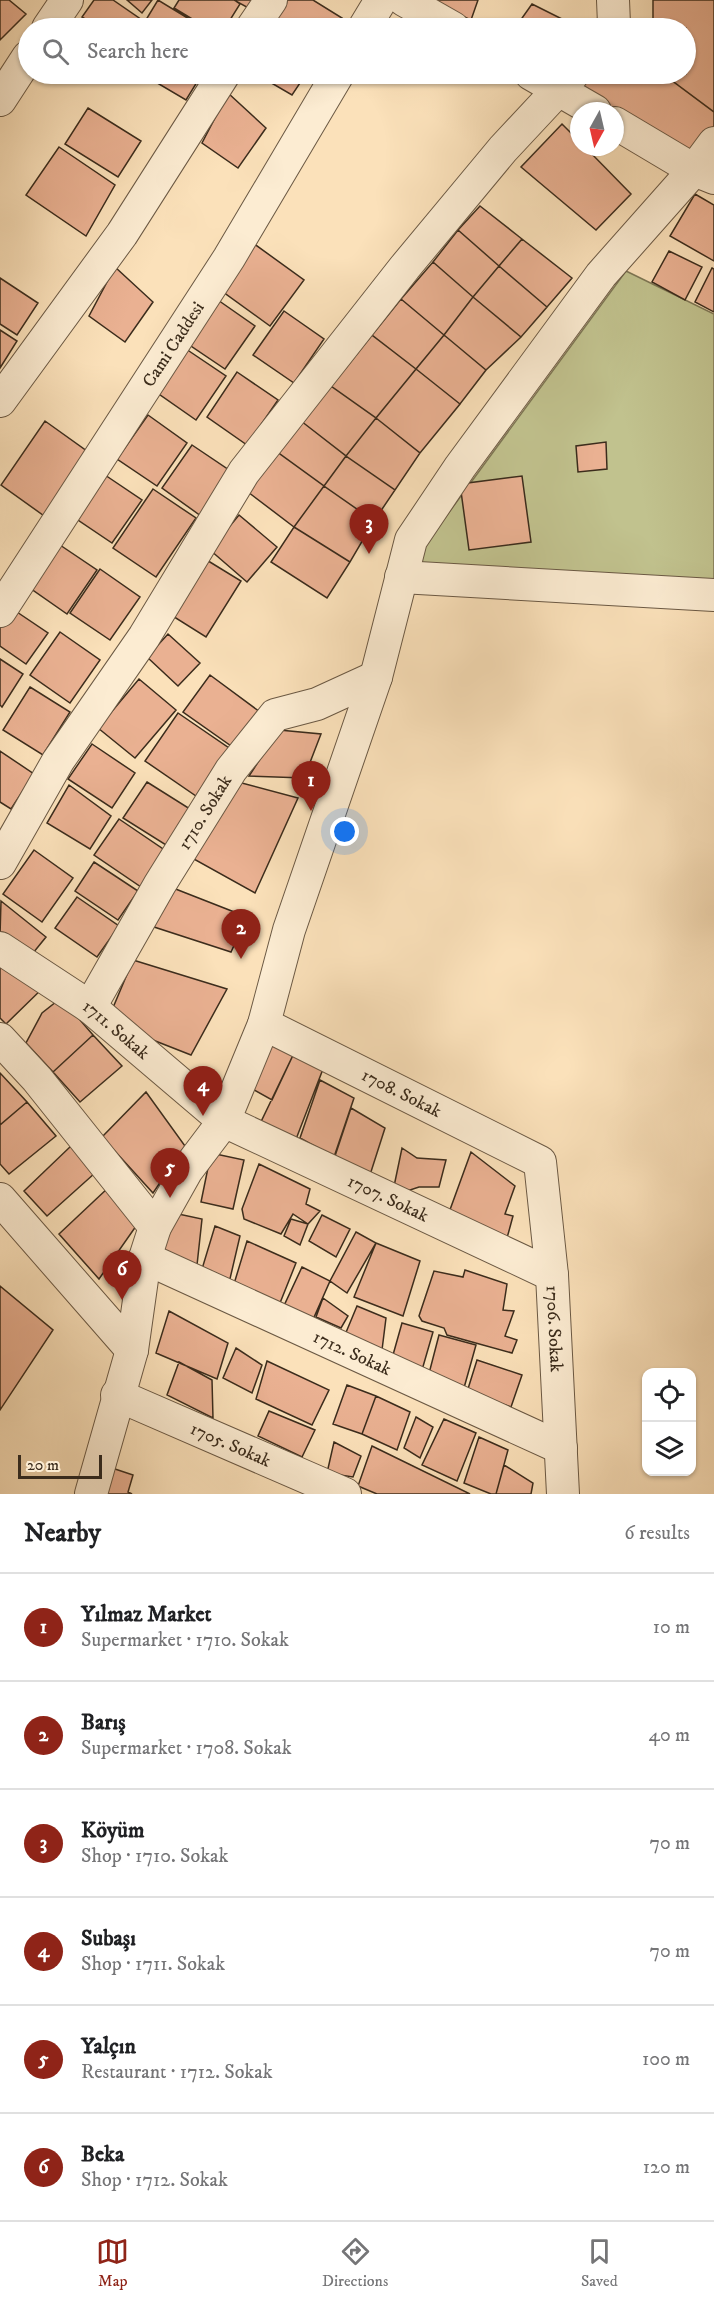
<!DOCTYPE html>
<html lang="en">
<head>
<meta charset="utf-8">
<style>
	:root { --surface:#fff; --page:#f2f2f2; --text:#202124; --muted:#757577; --line:#e0e0e0; --accent:#8f2418 }
	body { margin:0; font-family:"IM FELL DW Pica",serif; background:var(--page); color:var(--text) }
	.controls { position:absolute; right:18px; bottom:18px; display:grid; overflow:hidden; border-radius:12px; box-shadow:0 2px 4px #0004 }
	.controls button { width:54px; height:54px; display:grid; place-items:center; padding:0; border:0; border-bottom:2px solid var(--line); background:var(--surface); color:var(--text); font:30px sans-serif }
	.compass { position:absolute; left:570px; top:102px; width:54px; height:54px; border-radius:50%; background:var(--surface); box-shadow:0 2px 4px #0004; rotate:188deg }
	.scale { position:absolute; left:18px; bottom:15px; width:84px; box-sizing:border-box; padding-left:6px; border:3px solid #3b2c1c; border-top:0; font-size:16px; line-height:21px; white-space:nowrap; color:#3b2c1c; -webkit-text-stroke:4px #fcecd2; paint-order:stroke }
	.you { position:absolute; left:345px; top:832px; width:21px; height:21px; margin:-15px; border:4px solid #fff; border-radius:50%; background:#1a73e8; box-shadow:0 0 0 9px #1a73e833 }
	.badge { display:grid; place-items:center; width:39px; height:39px; border-radius:50%; background:var(--accent); color:#fff; font-size:20px; font-weight:700 }
	.pin { position:absolute; translate:-50% -50px; filter:drop-shadow(0 2px 3px #0008) }
	.pin::after { content:''; position:absolute; top:32px; width:21px; height:18px; background:inherit; clip-path:polygon(0 0,100% 0,50% 100%) }
	.list { margin:0; padding:0; list-style:none }
	h2 { display:flex; justify-content:space-between; align-items:center; height:78px; margin:0; padding:0 24px; font-size:26px }
	h2 small { font-size:20px; font-weight:400; color:var(--muted) }
	.list li { display:grid; grid-template-columns:39px 1fr auto; gap:18px; align-items:center; box-sizing:border-box; height:108px; padding:0 24px; border-top:2px solid var(--line) }
	.list b { display:block; font-size:22px; white-space:nowrap }
	.list p { margin:0; font-size:20px; white-space:nowrap; color:var(--muted) }
	.list em { font-size:20px; font-style:normal; color:var(--muted) }
	.icon { flex:none; width:33px; height:33px; fill:none; stroke:currentColor; stroke-width:2; stroke-linecap:round; stroke-linejoin:round }
	.map { position:relative; flex:none; width:714px; height:1494px; overflow:hidden }
	.search { position:absolute; background:var(--surface); box-shadow:0 2px 4px #0004; left:18px; right:18px; top:18px; height:66px; display:flex; align-items:center; gap:15px; box-sizing:border-box; padding:0 21px; border-radius:33px; color:var(--muted); font-size:22px }
	.sheet { height:726px; background:var(--surface) }
	nav { display:flex; justify-content:space-around; align-items:center; box-sizing:border-box; height:84px; border-top:2px solid var(--line); background:var(--surface); font-size:16px; color:var(--muted) }
	nav a { display:grid; justify-items:center; gap:3px }
	nav .on { color:var(--accent) }
	.map>svg:first-child { display:block }
	.green { fill:#c1c28e; stroke:#7e7755; stroke-width:1.5 }
	.building { fill:#eab192; stroke:#3b2c1c; stroke-width:1.5 }
	.lines { fill:none; stroke-linecap:round; stroke-linejoin:round }
	.street-casing { stroke:#6b5944; stroke-width:34 }
	.street { stroke:#fcecd2; stroke-width:32 }
	.labels { text-anchor:middle; stroke-width:4.5; stroke-linejoin:round; paint-order:stroke }
	.street-label { font-size:18px; fill:#3b2c1c; stroke:#fcecd2 }
</style>
</head>
<body>
<div class="map">
<svg width="714" height="1494" viewBox="0 0 714 1494">
	<rect width="100%" height="100%" fill="#fbe1ba"/>
	<filter id="stains"><feTurbulence type="fractalNoise" baseFrequency=".00333" numOctaves="4"/><feColorMatrix values="0 0 0 0 .2 0 0 0 0 .09 0 0 0 0 .02 0 0 0 .5 -.17"/></filter>
	<radialGradient id="worn" r=".72"><stop offset=".6" stop-color="#630" stop-opacity="0"/><stop offset="1" stop-color="#630" stop-opacity=".3"/></radialGradient>
	<path class="green" d="M 626,271 L 714,314 L 714,600 L 410,584 L 425,545 Z"/>
	<path class="building" d="M 0,0 L 9,0 L 26,14 L 0,40 Z
		M 94,0 L 113,0 L 142,20 L 137,28 L 99,28 L 82,17 Z
		M 127,0 L 152,0 L 142,13 Z
		M 158,0 L 204,28 L 141,28 Z
		M 179,0 L 234,0 L 240,4 L 225,28 L 207,28 L 174,8 Z
		M 234,0 L 258,0 L 252,10 Z
		M 282,0 L 313,0 L 342,18 L 335,28 L 264,28 Z
		M 427,0 L 478,0 L 471,20 Z
		M 653,0 L 714,0 L 714,112 L 663,74 L 686,74 L 686,28 L 653,28 Z
		M 532,4 L 578,27 L 578,28 L 515,28 Z
		M 142,74 L 202,74 L 186,100 Z
		M 256,74 L 306,74 L 292,95 Z
		M 584,74 L 663,74 L 714,112 L 714,126 L 692,154 L 573,85 Z
		M 228,93 L 266,128 L 238,168 L 202,143 Z
		M 88,108 L 141,141 L 118,177 L 65,144 Z
		M 562,124 L 579,141 L 579,147 L 585,147 L 631,194 L 596,230 L 521,167 Z
		M 59,147 L 115,185 L 86,236 L 26,195 Z
		M 695,194 L 714,205 L 714,261 L 670,236 Z
		M 480,206 L 522,239 L 499,266 L 458,230 Z
		M 458,230 L 499,266 L 473,297 L 433,262 Z
		M 522,239 L 572,278 L 547,307 L 499,266 Z
		M 253,243 L 304,280 L 270,326 L 219,289 Z
		M 669,251 L 702,267 L 685,300 L 652,282 Z
		M 433,262 L 473,297 L 444,335 L 401,299 Z
		M 499,266 L 547,307 L 521,337 L 473,297 Z
		M 115,267 L 153,302 L 125,342 L 89,316 Z
		M 712,268 L 714,269 L 714,312 L 695,302 Z
		M 0,278 L 38,303 L 17,335 L 0,324 Z
		M 473,297 L 521,337 L 486,370 L 444,335 Z
		M 215,298 L 255,326 L 225,369 L 185,342 Z
		M 401,299 L 444,335 L 416,369 L 372,335 Z
		M 284,311 L 324,339 L 294,383 L 253,355 Z
		M 0,330 L 17,341 L 0,368 Z
		M 372,335 L 416,369 L 376,418 L 331,386 Z
		M 444,335 L 486,370 L 460,404 L 416,369 Z
		M 186,349 L 226,376 L 196,420 L 156,392 Z
		M 416,369 L 460,404 L 420,453 L 376,418 Z
		M 237,372 L 278,400 L 247,445 L 207,417 Z
		M 331,386 L 376,418 L 346,456 L 301,421 Z
		M 148,415 L 187,443 L 157,486 L 117,459 Z
		M 376,418 L 420,453 L 395,490 L 346,456 Z
		M 45,421 L 91,454 L 47,518 L 1,485 Z
		M 301,421 L 346,456 L 324,486 L 276,451 Z
		M 606,442 L 607,469 L 578,472 L 576,446 Z
		M 192,445 L 232,472 L 201,516 L 162,488 Z
		M 276,451 L 324,486 L 294,527 L 244,489 Z
		M 346,456 L 395,490 L 374,521 L 324,486 Z
		M 102,473 L 142,500 L 112,543 L 72,516 Z
		M 522,476 L 531,542 L 469,550 L 460,484 Z
		M 324,486 L 374,521 L 350,562 L 294,527 Z
		M 153,489 L 196,518 L 156,577 L 113,548 Z
		M 239,515 L 277,547 L 247,582 L 210,550 Z
		M 294,527 L 350,562 L 327,598 L 271,562 Z
		M 57,543 L 97,570 L 67,614 L 27,586 Z
		M 205,559 L 241,581 L 206,637 L 171,615 Z
		M 100,569 L 140,597 L 110,640 L 70,613 Z
		M 11,608 L 48,633 L 26,664 L 0,646 L 0,624 Z
		M 60,632 L 100,660 L 70,703 L 30,675 Z
		M 168,634 L 200,663 L 178,686 L 147,657 Z
		M 0,659 L 23,674 L 2,707 L 0,705 Z
		M 210,675 L 260,712 L 234,748 L 183,712 Z
		M 139,679 L 176,710 L 135,758 L 98,728 Z
		M 30,687 L 70,712 L 43,755 L 3,730 Z
		M 178,713 L 229,748 L 196,796 L 145,761 Z
		M 279,730 L 321,734 L 304,778 L 249,776 Z
		M 92,744 L 135,773 L 112,808 L 68,779 Z
		M 0,751 L 34,774 L 11,809 L 0,802 Z
		M 147,782 L 190,809 L 166,845 L 123,818 Z
		M 238,782 L 298,798 L 255,893 L 192,858 Z
		M 69,785 L 111,816 L 90,849 L 47,823 Z
		M 119,819 L 169,853 L 144,889 L 94,855 Z
		M 34,850 L 73,878 L 42,922 L 3,894 Z
		M 94,862 L 138,891 L 118,920 L 75,891 Z
		M 173,888 L 247,917 L 231,952 L 151,926 Z
		M 77,897 L 119,926 L 97,957 L 55,928 Z
		M 1,901 L 46,937 L 29,958 L 0,936 Z
		M 0,956 L 46,985 L 6,1024 L 0,1018 Z
		M 133,960 L 227,989 L 191,1055 L 107,1022 Z
		M 61,998 L 93,1035 L 53,1072 L 26,1043 L 42,1013 Z
		M 264,1024 L 295,1051 L 272,1100 L 240,1082 Z
		M 93,1035 L 122,1066 L 80,1102 L 53,1072 Z
		M 295,1051 L 323,1069 L 293,1147 L 258,1128 Z
		M 0,1073 L 27,1102 L 0,1125 Z
		M 320,1080 L 354,1098 L 334,1157 L 300,1138 Z
		M 146,1092 L 185,1146 L 153,1193 L 102,1137 Z
		M 27,1102 L 56,1136 L 9,1174 L 0,1164 L 0,1125 Z
		M 351,1108 L 385,1128 L 369,1178 L 333,1162 Z
		M 72,1145 L 95,1173 L 47,1216 L 24,1191 Z
		M 402,1148 L 417,1158 L 446,1160 L 439,1187 L 419,1187 L 392,1196 Z
		M 471,1152 L 515,1186 L 505,1214 L 513,1216 L 504,1249 L 447,1218 Z
		M 211,1153 L 244,1160 L 233,1209 L 201,1202 Z
		M 259,1164 L 310,1189 L 306,1204 L 320,1211 L 308,1224 L 293,1214 L 281,1234 L 244,1219 L 242,1209 Z
		M 109,1187 L 141,1219 L 99,1279 L 59,1234 Z
		M 169,1212 L 202,1219 L 197,1265 L 153,1252 Z
		M 322,1215 L 350,1229 L 336,1257 L 309,1241 Z
		M 291,1219 L 308,1224 L 300,1245 L 284,1236 Z
		M 215,1226 L 240,1236 L 229,1283 L 202,1269 Z
		M 356,1232 L 376,1243 L 347,1293 L 330,1281 Z
		M 247,1241 L 296,1263 L 278,1308 L 234,1284 Z
		M 376,1243 L 420,1261 L 403,1316 L 354,1297 Z
		M 302,1267 L 330,1281 L 311,1324 L 282,1310 Z
		M 465,1270 L 507,1284 L 503,1310 L 514,1311 L 505,1336 L 517,1340 L 512,1353 L 447,1335 L 444,1328 L 422,1321 L 419,1316 L 434,1271 L 463,1277 Z
		M 0,1286 L 53,1330 L 0,1410 Z
		M 323,1298 L 348,1316 L 341,1328 L 316,1317 Z
		M 357,1306 L 386,1318 L 381,1358 L 342,1342 Z
		M 169,1311 L 228,1343 L 217,1379 L 156,1353 Z
		M 402,1323 L 433,1332 L 422,1370 L 391,1362 Z
		M 439,1335 L 476,1345 L 462,1395 L 426,1385 Z
		M 236,1348 L 262,1365 L 252,1393 L 223,1378 Z
		M 477,1360 L 522,1375 L 511,1407 L 467,1392 Z
		M 267,1361 L 329,1390 L 312,1425 L 256,1399 Z
		M 179,1362 L 212,1380 L 213,1418 L 167,1395 Z
		M 347,1385 L 376,1396 L 362,1434 L 333,1424 Z
		M 376,1396 L 410,1412 L 397,1450 L 362,1434 Z
		M 269,1411 L 315,1430 L 302,1457 L 258,1436 Z
		M 416,1417 L 433,1427 L 420,1458 L 404,1448 Z
		M 444,1419 L 476,1433 L 457,1481 L 422,1465 Z
		M 479,1437 L 508,1450 L 496,1494 L 491,1494 L 464,1483 Z
		M 334,1442 L 361,1456 L 353,1477 L 327,1473 Z
		M 372,1446 L 470,1494 L 377,1494 L 358,1486 Z
		M 504,1465 L 533,1483 L 531,1494 L 496,1494 Z
		M 106,1466 L 133,1475 L 128,1492 L 132,1494 L 98,1494 Z"/>
	<g class="lines">
		<defs>
			<g id="street">
				<path d="M 404,0 L 453,28"/>
				<path d="M 48,28 L 67,0"/>
				<path d="M 252,28 L 271,0"/>
				<path d="M 364,28 L 381,0"/>
				<path d="M 610,28 L 614,24 L 613,0"/>
				<path d="M 531,74 L 595,111"/>
				<path d="M 0,100 L 28,57"/>
				<path d="M 615,123 L 694,170 L 714,178"/>
				<path d="M 0,401 L 122,234 L 224,74"/>
				<path d="M 401,577 L 714,595"/>
				<path id="s1" d="M 0,611 L 229,258 L 338,74"/>
				<path d="M 0,863 L 58,761 L 144,637 L 244,472 L 405,267 L 503,149 L 573,74"/>
				<path id="s2" d="M 0,948 L 90,1007 L 224,1121 L 552,1275"/>
				<path id="s3" d="M 90,1007 L 160,884 L 231,770 L 275,715 L 317,704 L 376,677"/>
				<path id="s4" d="M 264,1024 L 540,1162 L 552,1275 L 563,1494"/>
				<path d="M 0,1039 L 37,1079 L 155,1227"/>
				<path d="M 0,1199 L 132,1350"/>
				<path id="s5" d="M 145,1258 L 561,1448"/>
				<path id="s6" d="M 117,1395 L 345,1494"/>
				<path d="M 91,1494 L 132,1350 L 145,1258 L 155,1227 L 187,1170 L 224,1121 L 264,1024 L 289,930 L 376,677 L 411,540 L 460,467 L 601,275 L 694,170 L 714,143"/>
			</g>
		</defs>
		<use href="#street" class="street-casing"/>
		<use href="#street" class="street"/>
	</g>
	<g class="labels">
		<g class="street-label">
			<text dy="6" stroke="none"><textPath href="#s1" startOffset="318">Cami Caddesi</textPath></text>
			<text dy="6" stroke="none"><textPath href="#s3" startOffset="226">1710. Sokak</textPath></text>
			<text dy="6" stroke="none"><textPath href="#s2" startOffset="142">1711. Sokak</textPath></text>
			<text dy="6" stroke="none"><textPath href="#s4" startOffset="154">1708. Sokak</textPath></text>
			<text dy="6" stroke="none"><textPath href="#s2" startOffset="465">1707. Sokak</textPath></text>
			<text dy="6" stroke="none"><textPath href="#s4" startOffset="476">1706. Sokak</textPath></text>
			<text dy="6" stroke="none"><textPath href="#s5" startOffset="228">1712. Sokak</textPath></text>
			<text dy="6" stroke="none"><textPath href="#s6" startOffset="124">1705. Sokak</textPath></text>
		</g>
	</g>
	<rect width="100%" height="100%" filter="url(#stains)"/>
	<rect width="100%" height="100%" fill="url(#worn)"/>
</svg>
<div class="controls">
<button><svg class="icon" aria-label="locate" viewBox="0 0 24 24"><circle cx="12" cy="12" r="6"/><path d="M12 2v4M12 18v4M2 12h4M18 12h4"/></svg></button>
<button><svg class="icon" aria-label="layers" viewBox="0 0 24 24"><path d="M12 4l9 5-9 5-9-5zM3 14l9 5 9-5"/></svg></button>
</div>
<svg class="compass" viewBox="-18 -18 36 36"><path d="M0-13l5 13h-10z" fill="#e53935"/><path d="M0 13l5-13h-10z" fill="#757577"/></svg>
<div class="scale">20 m</div>
<div class="you"></div>
<div class="pin badge" style="left:311px;top:811px">1</div>
<div class="pin badge" style="left:241px;top:959px">2</div>
<div class="pin badge" style="left:369px;top:554px">3</div>
<div class="pin badge" style="left:203px;top:1116px">4</div>
<div class="pin badge" style="left:170px;top:1198px">5</div>
<div class="pin badge" style="left:122px;top:1300px">6</div>
<div class="search"><svg class="icon" aria-label="search" viewBox="0 0 24 24"><circle cx="10" cy="10" r="6"/><path d="M15 15l6 6"/></svg>Search here</div>
</div>
<section class="sheet">
<h2>Nearby<small>6 results</small></h2>
<ul class="list">
<li><span class="badge">1</span><div><b>Yılmaz Market</b><p>Supermarket · 1710. Sokak</p></div><em>10 m</em></li>
<li><span class="badge">2</span><div><b>Barış</b><p>Supermarket · 1708. Sokak</p></div><em>40 m</em></li>
<li><span class="badge">3</span><div><b>Köyüm</b><p>Shop · 1710. Sokak</p></div><em>70 m</em></li>
<li><span class="badge">4</span><div><b>Subaşı</b><p>Shop · 1711. Sokak</p></div><em>70 m</em></li>
<li><span class="badge">5</span><div><b>Yalçın</b><p>Restaurant · 1712. Sokak</p></div><em>100 m</em></li>
<li><span class="badge">6</span><div><b>Beka</b><p>Shop · 1712. Sokak</p></div><em>120 m</em></li>
</ul>
</section>
<nav>
<a class="on"><svg class="icon" aria-label="map" viewBox="0 0 24 24"><path d="M3 6l6-2 6 2 6-2v14l-6 2-6-2-6 2zM9 4v14M15 6v14"/></svg>Map</a>
<a><svg class="icon" aria-label="directions" viewBox="0 0 24 24"><path d="M12 3l9 9-9 9-9-9zM9 14v-3h6M13 9l2 2-2 2"/></svg>Directions</a>
<a><svg class="icon" aria-label="saved" viewBox="0 0 24 24"><path d="M7 4h10v16l-5-4-5 4z"/></svg>Saved</a>
</nav>
</body>
</html>
